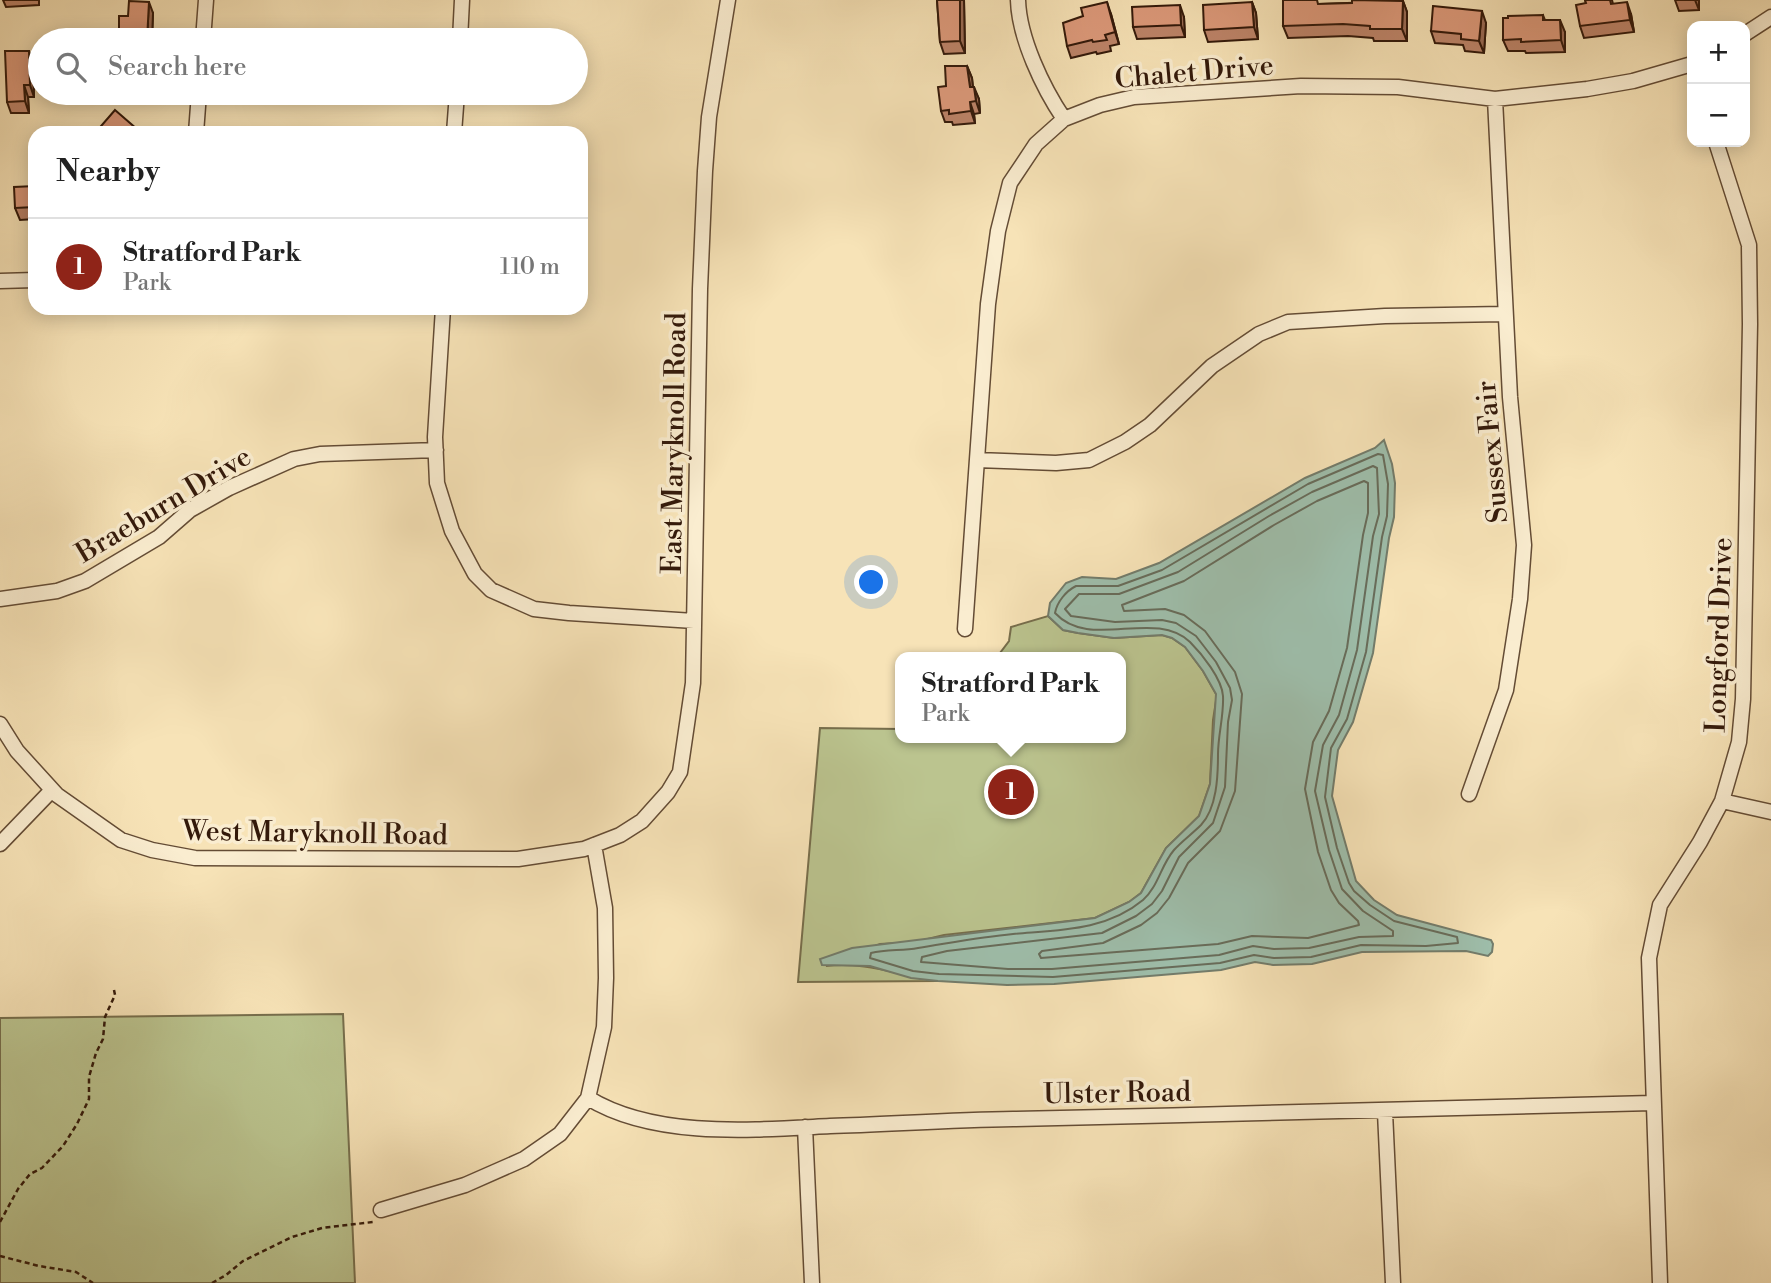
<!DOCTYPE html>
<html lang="en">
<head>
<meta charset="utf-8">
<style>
	:root { --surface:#fff; --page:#f2f2f2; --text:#222; --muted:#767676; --line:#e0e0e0; --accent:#8f2418 }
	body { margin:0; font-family:"Libre Bodoni",serif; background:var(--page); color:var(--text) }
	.controls { position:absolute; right:21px; top:21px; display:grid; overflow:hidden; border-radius:14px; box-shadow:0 4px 18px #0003 }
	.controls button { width:63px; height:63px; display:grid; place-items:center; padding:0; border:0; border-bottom:2px solid var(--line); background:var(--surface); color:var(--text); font:35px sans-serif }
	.you { position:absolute; left:872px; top:583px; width:24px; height:24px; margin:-18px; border:5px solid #fff; border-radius:50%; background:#1a73e8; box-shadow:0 0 0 10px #1a73e833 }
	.badge { display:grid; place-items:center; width:46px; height:46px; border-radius:50%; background:var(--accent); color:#fff; font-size:23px; font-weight:700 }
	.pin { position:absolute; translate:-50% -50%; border:4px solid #fff; box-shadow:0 2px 7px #0006 }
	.popup { position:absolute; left:895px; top:652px; width:231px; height:91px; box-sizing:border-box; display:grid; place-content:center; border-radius:14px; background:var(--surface); filter:drop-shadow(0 2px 5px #0005); font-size:23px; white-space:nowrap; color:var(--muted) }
	.popup b { font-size:26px; color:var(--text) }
	.popup::after { content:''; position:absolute; left:50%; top:100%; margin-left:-14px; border:14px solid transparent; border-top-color:var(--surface) }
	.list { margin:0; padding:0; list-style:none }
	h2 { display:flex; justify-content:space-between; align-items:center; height:91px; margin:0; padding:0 28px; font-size:30px }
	h2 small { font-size:23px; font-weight:400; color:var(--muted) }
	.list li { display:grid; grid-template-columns:46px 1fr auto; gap:21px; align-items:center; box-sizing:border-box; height:98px; padding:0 28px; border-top:2px solid var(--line) }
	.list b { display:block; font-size:26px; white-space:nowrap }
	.list p { margin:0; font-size:23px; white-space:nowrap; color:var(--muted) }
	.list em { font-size:23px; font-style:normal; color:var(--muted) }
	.icon { flex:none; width:38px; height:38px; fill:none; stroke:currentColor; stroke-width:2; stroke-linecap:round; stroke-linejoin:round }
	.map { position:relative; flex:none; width:1771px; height:1283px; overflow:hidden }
	.search { position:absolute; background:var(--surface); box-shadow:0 4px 18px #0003; left:28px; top:28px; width:560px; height:77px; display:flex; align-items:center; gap:18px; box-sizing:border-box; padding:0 24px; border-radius:38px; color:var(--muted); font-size:26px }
	.panel { position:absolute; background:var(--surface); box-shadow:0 4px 18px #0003; left:28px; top:126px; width:560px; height:189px; border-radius:21px }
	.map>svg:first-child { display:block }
	.green { fill:#bbc48f; stroke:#776e4c; stroke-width:2 }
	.water { fill:#9ebeab; stroke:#737c6b; stroke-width:2 }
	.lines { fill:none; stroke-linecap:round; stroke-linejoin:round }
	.shore { stroke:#686c5a; stroke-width:2 }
	.minor-casing { stroke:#644c35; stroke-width:17 }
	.path { stroke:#33190a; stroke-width:2.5; stroke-dasharray:5 3.5; stroke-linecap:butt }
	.minor { stroke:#faedd0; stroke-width:14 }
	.wall { fill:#bd8469; stroke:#33190a; stroke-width:2 }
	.shaded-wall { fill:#9a6b55; stroke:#33190a; stroke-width:2 }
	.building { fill:#dc997a; stroke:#33190a; stroke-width:2 }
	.labels { text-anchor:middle; stroke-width:7; stroke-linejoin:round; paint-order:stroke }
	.street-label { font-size:28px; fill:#33190a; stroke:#faedd0 }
</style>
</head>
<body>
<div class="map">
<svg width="1771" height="1283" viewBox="0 0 1771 1283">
	<rect width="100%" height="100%" fill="#f7e3b7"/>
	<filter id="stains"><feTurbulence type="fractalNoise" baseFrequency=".00286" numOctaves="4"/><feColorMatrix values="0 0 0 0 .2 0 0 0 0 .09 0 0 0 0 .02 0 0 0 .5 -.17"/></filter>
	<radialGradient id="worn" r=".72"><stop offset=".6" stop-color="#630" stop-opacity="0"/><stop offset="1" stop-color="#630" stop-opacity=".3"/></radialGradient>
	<path class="green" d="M 1048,616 L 1063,630 L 1078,633 L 1114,638 L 1162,635 L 1172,638 L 1185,647 L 1203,671 L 1216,694 L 1216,701 L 1213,720 L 1210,784 L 1199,816 L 1166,848 L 1141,893 L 1129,902 L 1095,918 L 944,935 L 915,942 L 880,944 L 826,966 C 866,961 900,976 938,981 L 798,982 L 820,728 L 901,729 L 901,738 L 1121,738 L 1121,657 L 997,657 L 1009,641 L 1011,627 Z
		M 343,1014 L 355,1283 L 0,1283 L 0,1018 Z"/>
	<path class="water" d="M 1384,440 L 1392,464 L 1395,483 L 1394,517 L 1389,538 L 1373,653 L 1353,722 L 1338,750 L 1332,796 L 1356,881 L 1374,900 L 1397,915 L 1491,940 L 1493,944 L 1492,952 L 1488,956 L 1466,951 L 1362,952 L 1312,964 L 1273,965 L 1255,962 L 1221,970 L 1054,984 L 1007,985 L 938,981 L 911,978 L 870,966 L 822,965 L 820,959 L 852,948 L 1095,918 L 1129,902 L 1141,893 L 1166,848 L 1199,816 L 1210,784 L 1216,694 L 1203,671 L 1185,647 L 1172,638 L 1162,635 L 1114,638 L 1078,633 L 1063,630 L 1048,616 L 1050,603 L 1066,583 L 1082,577 L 1116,579 L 1159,563 L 1305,478 L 1375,448 Z"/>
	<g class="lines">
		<path class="shore" d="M 1378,454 L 1383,455 L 1388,484 L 1387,516 L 1382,537 L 1366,652 L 1347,719 L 1331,748 L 1325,797 L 1337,848 L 1349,883 L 1354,891 L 1370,905 L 1394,921 L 1457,937 L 1458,943 L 1426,946 L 1361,945 L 1311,957 L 1274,958 L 1254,955 L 1220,963 L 1053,977 L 939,974 L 913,971 L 870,958 L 871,953 C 886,949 902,951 918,948 C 950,943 981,937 1013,934 C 1058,930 1106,931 1143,900 C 1158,887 1161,865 1174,850 C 1182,841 1192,834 1201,825 C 1217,808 1218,776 1218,754 C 1218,735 1224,715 1223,696 C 1222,679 1202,654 1190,642 C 1154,608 1090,651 1055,613 C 1057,602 1066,591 1076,586 L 1118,586 L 1162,570 L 1308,484 Z
			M 1373,466 L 1377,468 L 1379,514 L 1373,536 L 1357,650 L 1339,715 L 1323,745 L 1315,791 L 1329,850 L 1342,889 L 1363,911 L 1393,931 L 1393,936 L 1359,937 L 1309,948 L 1274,949 L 1253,946 L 1219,955 L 1052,969 L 1008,969 L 921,962 L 922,957 L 947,951 L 1102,933 L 1136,916 L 1152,904 L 1162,891 L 1179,857 L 1213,823 L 1225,787 L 1228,722 L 1232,700 L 1230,688 L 1216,662 L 1196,636 L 1176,623 L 1162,620 L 1115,622 L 1071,616 L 1065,609 L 1079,594 L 1119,594 L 1178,572 L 1269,516 L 1312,492 Z
			M 1364,481 L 1368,483 L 1368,513 L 1363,535 L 1347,648 L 1329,711 L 1313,742 L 1305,789 L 1318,852 L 1331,890 L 1339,903 L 1358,921 L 1359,925 L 1308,938 L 1252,936 L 1218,944 L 1041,958 L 1039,954 L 1042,951 L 1103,943 L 1141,925 L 1157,913 L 1169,898 L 1188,863 L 1220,831 L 1235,791 L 1242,694 L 1235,672 L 1205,631 L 1184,615 L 1165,609 L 1124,611 L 1122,605 L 1184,581 L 1274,525 L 1317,501 Z"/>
		<defs>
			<path id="minor" d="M 1018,0 C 1019,38 1043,88 1064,119
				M 1745,34 L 1771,17
				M 203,40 L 206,0
				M 460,40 L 462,0
				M 196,133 L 199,93
				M 454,133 L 457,93
				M 0,281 L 35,280
				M 443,308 L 435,437 L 437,483 L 452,531 L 475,574 L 491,590 L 534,609 L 569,613 L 694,621
				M 977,460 L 1056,463 L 1089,460 L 1125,442 L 1150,425 L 1212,366 L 1259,334 L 1288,322 L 1385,316 L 1504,314
				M 0,599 L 57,591 L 85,581 L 159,537 L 190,510 L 229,488 L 294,459 L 320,454 L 436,450
				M 965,629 L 988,304 L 998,231 L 1010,183 L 1036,144 L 1064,119 L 1100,105 L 1134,97 L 1301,86 L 1398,87 L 1495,99 L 1587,89 L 1633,81 L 1692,64
				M 0,724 L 17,751 L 57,795 L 121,840 L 152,850 L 195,858 L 518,859 L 584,849 L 620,835 L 642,821 L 668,792 L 680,772 L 693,683 L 700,289 L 705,171 L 709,117 L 728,0
				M 1469,794 L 1506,690 L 1520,599 L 1524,545 L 1510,397 L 1495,99
				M 1722,801 L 1771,812
				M 0,844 L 52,790
				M 588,1098 C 655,1139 754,1130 830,1126 C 891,1124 952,1120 1013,1119 C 1226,1114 1439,1110 1652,1103
				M 1385,1112 L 1393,1283
				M 805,1127 L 812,1283
				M 381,1210 L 465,1185 L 524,1159 L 560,1134 L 588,1098 L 604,1027 L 606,978 L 605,908 L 594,845
				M 1660,1283 L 1649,958 L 1660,905 L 1700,842 L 1722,801 L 1739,742 L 1743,699 L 1750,324 L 1749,245 L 1716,142"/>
		</defs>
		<use href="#minor" class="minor-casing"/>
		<path class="path" d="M 0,1222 L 18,1189 L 30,1174 L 42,1168 L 63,1146 L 77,1124 L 89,1099 L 89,1077 L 96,1053 L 103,1039 L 105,1017 L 115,995 L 114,990
			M 0,1256 L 39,1266 L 76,1272 L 93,1283
			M 212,1283 L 226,1275 L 243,1261 L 292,1237 L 322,1228 L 373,1222"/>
		<use href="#minor" class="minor"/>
	</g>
	<path class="wall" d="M 3,0 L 39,0 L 39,5 L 6,7 Z
		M 937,0 L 964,0 L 965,53 L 944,54 L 940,42 Z
		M 1585,0 L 1612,0 L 1613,4 L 1631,14 L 1634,32 L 1584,38 L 1580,26 L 1586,3 Z
		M 1675,0 L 1699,0 L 1699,10 L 1679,11 Z
		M 1403,1 L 1407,12 L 1407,41 L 1374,41 L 1373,38 L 1348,36 L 1288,38 L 1283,26 L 1319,4 Z
		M 1252,2 L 1256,13 L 1258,39 L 1208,42 L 1204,30 Z
		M 153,13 L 152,40 L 121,40 L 119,35 L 128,16 Z
		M 1111,14 L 1119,44 L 1110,46 L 1111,51 L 1097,54 L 1096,52 L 1071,58 L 1067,46 Z
		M 1543,15 L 1545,20 L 1565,32 L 1565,52 L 1526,53 L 1525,51 L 1508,51 L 1503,40 Z
		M 1184,17 L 1185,37 L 1137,39 L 1133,27 Z
		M 1486,23 L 1484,53 L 1465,51 L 1463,45 L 1435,43 L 1431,31 Z
		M 33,62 L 34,97 L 28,97 L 29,113 L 11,113 L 7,102 Z
		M 967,66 L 972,78 L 973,87 L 979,99 L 980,113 L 974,114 L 975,123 L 953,125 L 952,122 L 945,122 L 941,111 L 946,86 Z
		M 35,186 L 35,219 L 20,220 L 15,208 Z"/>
	<path class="shaded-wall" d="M 960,0 L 964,0 L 965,53 L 960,41 Z
		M 1695,0 L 1699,0 L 1699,10 Z
		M 1403,1 L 1407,12 L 1407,41 L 1402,29 Z
		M 149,2 L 153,13 L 152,40 L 147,40 Z
		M 1107,2 L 1111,14 L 1119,44 L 1115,32 Z
		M 1252,2 L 1256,13 L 1258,39 L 1254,27 Z
		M 1627,2 L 1631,14 L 1634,32 L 1630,20 Z
		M 1180,5 L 1184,17 L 1185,37 L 1181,25 Z
		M 1482,11 L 1486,23 L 1484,53 L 1479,41 Z
		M 1560,20 L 1565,32 L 1565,52 L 1561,40 Z
		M 29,51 L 33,62 L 34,97 L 30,85 Z
		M 967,66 L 972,78 L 974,99 L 970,87 Z
		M 24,85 L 28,97 L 29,113 L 25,101 Z
		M 974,87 L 979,99 L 980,113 L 976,101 Z
		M 970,102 L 974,114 L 975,123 L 971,111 Z"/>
	<path class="building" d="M 937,0 L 960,0 L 960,41 L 940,42 Z
		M 1283,0 L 1317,0 L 1318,4 L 1352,3 L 1352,0 L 1403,1 L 1402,29 L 1370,29 L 1370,26 L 1343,24 L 1283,26 Z
		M 1585,0 L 1610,0 L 1611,4 L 1627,2 L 1630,20 L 1580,26 L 1576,5 L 1586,3 Z
		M 129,1 L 149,2 L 147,40 L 128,40 L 128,35 L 119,35 L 119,16 L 128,16 Z
		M 1107,2 L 1115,32 L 1105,35 L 1107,40 L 1093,42 L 1092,40 L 1067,46 L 1063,23 L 1083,16 L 1081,8 Z
		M 1252,2 L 1254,27 L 1204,30 L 1203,5 Z
		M 1180,5 L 1181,25 L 1133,27 L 1132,7 Z
		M 1433,6 L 1482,11 L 1479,41 L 1461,39 L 1461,34 L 1431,31 Z
		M 1543,15 L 1543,20 L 1560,20 L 1561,40 L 1521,42 L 1521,39 L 1503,40 L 1503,18 L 1508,18 L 1508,16 Z
		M 5,51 L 29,51 L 30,85 L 24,85 L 25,101 L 7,102 Z
		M 945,66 L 967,66 L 970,87 L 974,87 L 976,101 L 970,102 L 971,111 L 949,114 L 949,110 L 941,111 L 938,87 L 946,86 Z
		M 115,110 L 138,130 L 136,133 L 95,133 Z
		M 35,186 L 35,207 L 15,208 L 14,187 Z"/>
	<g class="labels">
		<g class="street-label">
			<text transform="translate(1194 71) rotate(-5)" y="10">Chalet Drive</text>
			<text transform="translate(673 443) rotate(-89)" y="10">East Maryknoll Road</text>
			<text transform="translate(1491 452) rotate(-95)" y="10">Sussex Fair</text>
			<text transform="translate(163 504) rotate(-31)" y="10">Braeburn Drive</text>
			<text transform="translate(1718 635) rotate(-88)" y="10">Longford Drive</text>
			<text transform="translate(315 832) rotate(1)" y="10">West Maryknoll Road</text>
			<text transform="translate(1117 1092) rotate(-1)" y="10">Ulster Road</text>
		</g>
	</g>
	<rect width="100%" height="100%" filter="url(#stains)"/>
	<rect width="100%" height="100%" fill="url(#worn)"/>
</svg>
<div class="controls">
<button>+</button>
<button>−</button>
</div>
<div class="you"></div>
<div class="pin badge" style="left:1011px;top:792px">1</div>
<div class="popup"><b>Stratford Park</b>Park</div>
<div class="search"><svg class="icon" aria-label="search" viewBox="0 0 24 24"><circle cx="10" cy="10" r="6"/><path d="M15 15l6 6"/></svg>Search here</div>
<section class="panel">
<h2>Nearby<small></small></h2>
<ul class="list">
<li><span class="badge">1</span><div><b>Stratford Park</b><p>Park</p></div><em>110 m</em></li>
</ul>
</section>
</div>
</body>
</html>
